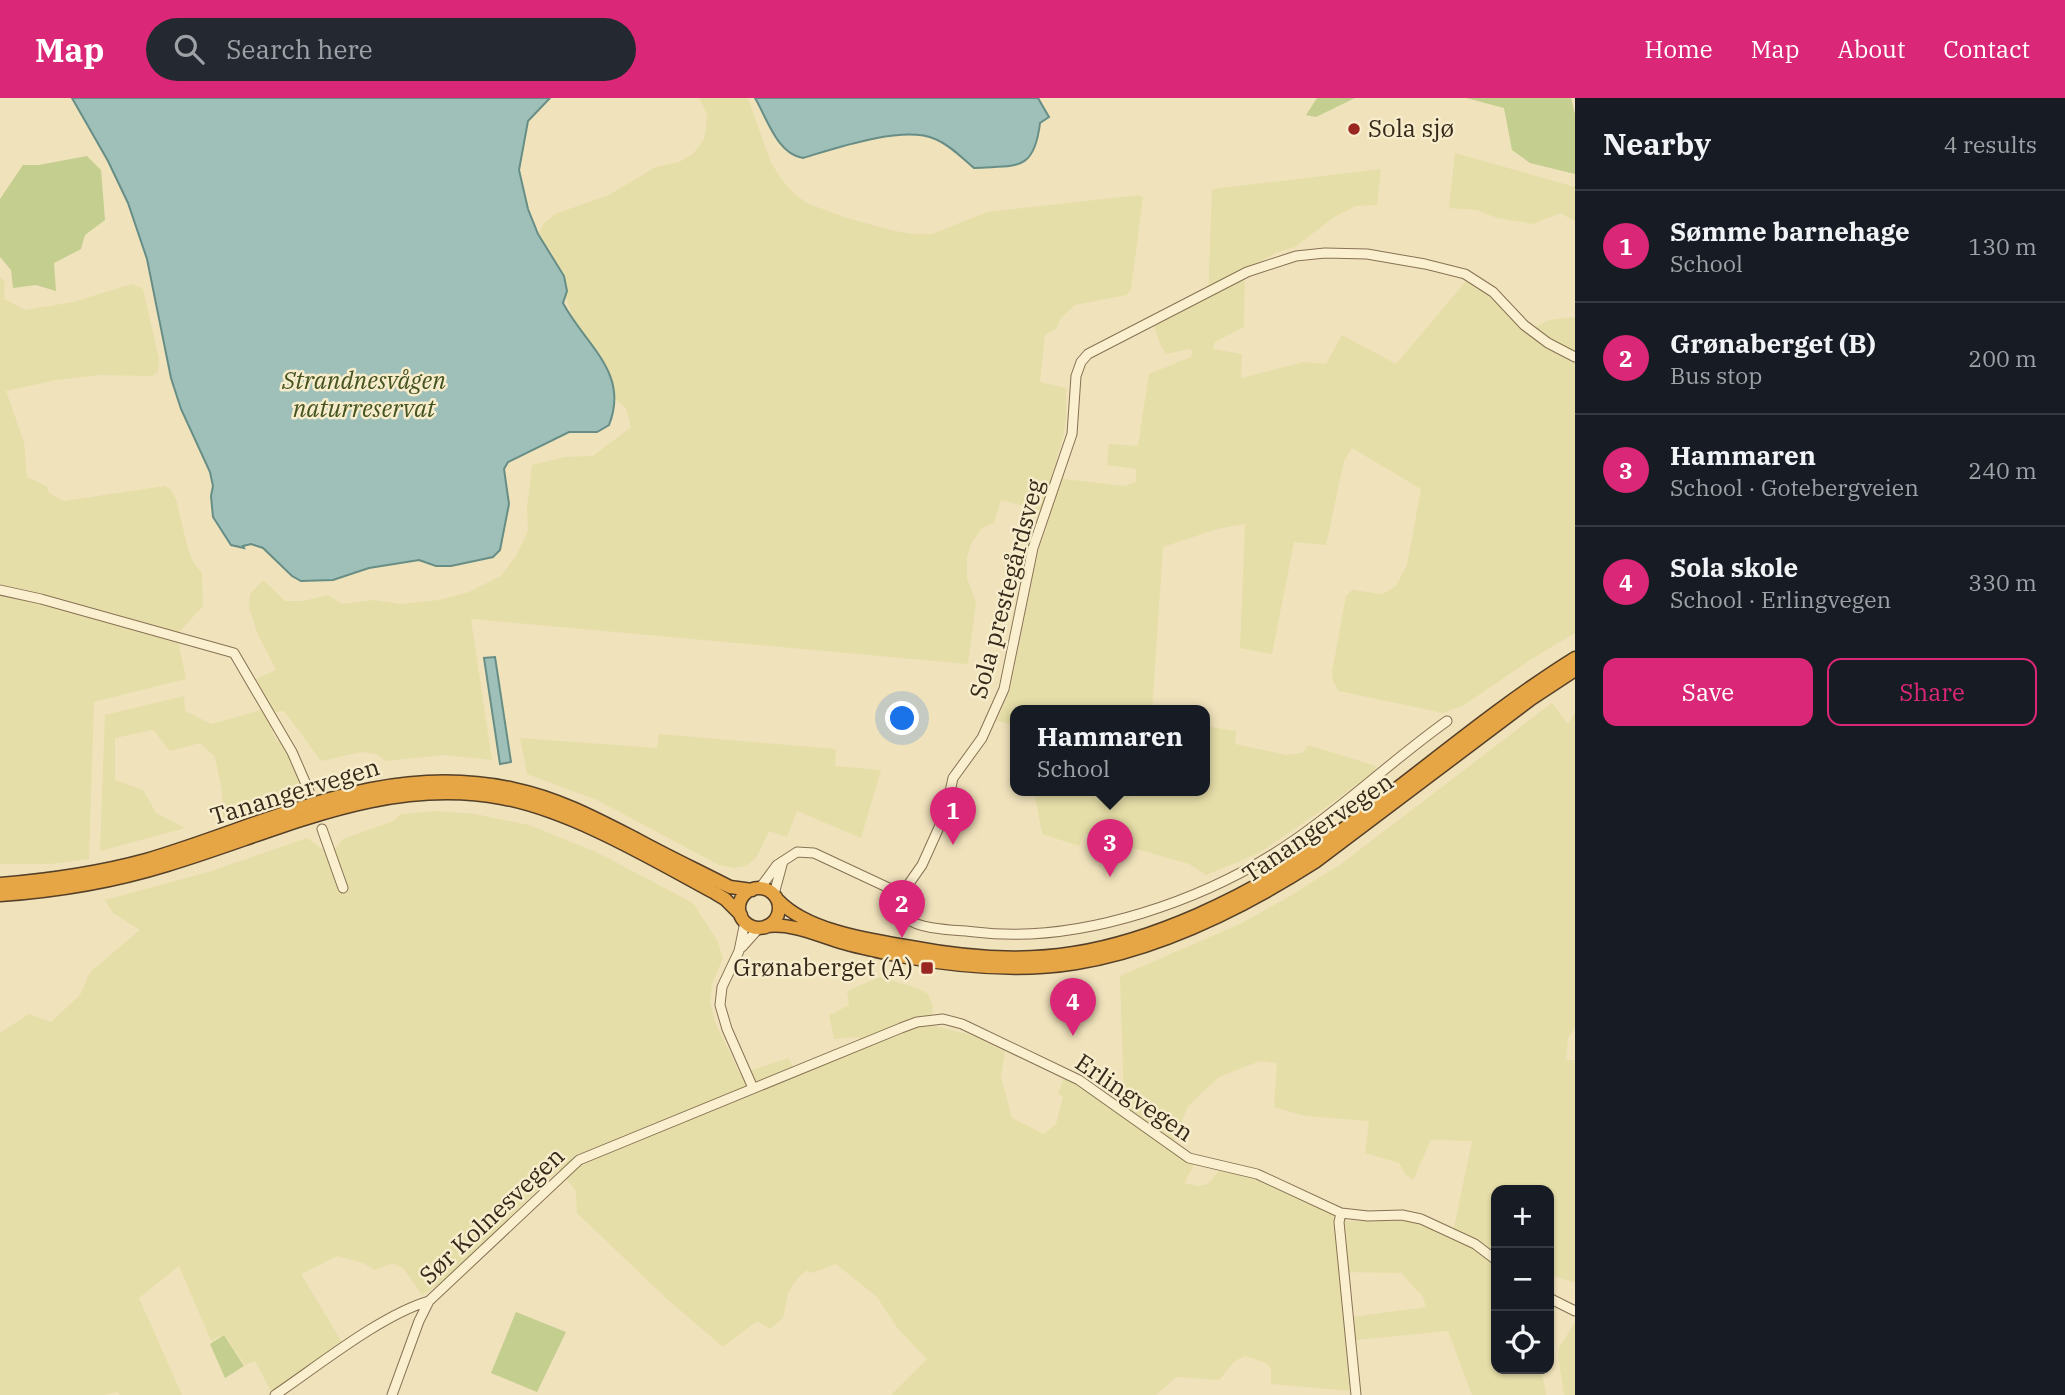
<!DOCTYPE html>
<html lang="en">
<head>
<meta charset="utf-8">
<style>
	:root { --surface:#171b24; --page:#242831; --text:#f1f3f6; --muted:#9ea1a6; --line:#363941; --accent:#db2777 }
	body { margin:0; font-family:"IBM Plex Serif",serif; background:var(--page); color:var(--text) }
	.controls { position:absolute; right:21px; bottom:21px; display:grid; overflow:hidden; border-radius:14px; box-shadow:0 2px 5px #0004 }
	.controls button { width:63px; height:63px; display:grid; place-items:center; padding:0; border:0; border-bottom:2px solid var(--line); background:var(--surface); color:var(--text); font:35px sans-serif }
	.you { position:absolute; left:903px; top:621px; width:24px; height:24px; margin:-18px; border:5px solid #fff; border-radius:50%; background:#1a73e8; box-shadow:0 0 0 10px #1a73e833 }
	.badge { display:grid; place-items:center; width:46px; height:46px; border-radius:50%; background:var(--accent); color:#fff; font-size:23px; font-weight:700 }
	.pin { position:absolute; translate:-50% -58px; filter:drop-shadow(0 2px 4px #0008) }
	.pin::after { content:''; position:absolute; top:37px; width:24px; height:21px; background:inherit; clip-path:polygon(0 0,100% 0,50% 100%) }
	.popup { position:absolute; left:1010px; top:607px; width:200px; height:91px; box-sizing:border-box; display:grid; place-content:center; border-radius:14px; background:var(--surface); filter:drop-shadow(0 2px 5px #0005); font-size:23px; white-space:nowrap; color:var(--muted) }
	.popup b { font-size:26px; color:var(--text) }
	.popup::after { content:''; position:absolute; left:50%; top:100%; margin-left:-14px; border:14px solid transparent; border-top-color:var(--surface) }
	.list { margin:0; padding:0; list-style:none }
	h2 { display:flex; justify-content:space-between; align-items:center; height:91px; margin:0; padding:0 28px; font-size:30px }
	h2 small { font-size:23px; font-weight:400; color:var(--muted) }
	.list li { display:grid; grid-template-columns:46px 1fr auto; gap:21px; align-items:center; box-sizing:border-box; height:112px; padding:0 28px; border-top:2px solid var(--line) }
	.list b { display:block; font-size:26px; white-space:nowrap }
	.list p { margin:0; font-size:23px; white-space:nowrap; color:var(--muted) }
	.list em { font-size:23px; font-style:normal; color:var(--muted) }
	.actions { display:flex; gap:14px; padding:21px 28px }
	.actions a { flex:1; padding:16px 0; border:2px solid var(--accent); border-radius:14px; text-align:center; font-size:24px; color:var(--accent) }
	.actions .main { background:var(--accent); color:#fff }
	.icon { flex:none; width:38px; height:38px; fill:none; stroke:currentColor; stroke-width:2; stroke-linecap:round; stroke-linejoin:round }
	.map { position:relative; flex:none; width:1575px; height:1297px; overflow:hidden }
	header { display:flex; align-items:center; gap:42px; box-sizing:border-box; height:98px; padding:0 35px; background:var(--accent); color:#fff }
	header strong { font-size:33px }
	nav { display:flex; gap:38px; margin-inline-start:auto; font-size:24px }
	.search { width:490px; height:63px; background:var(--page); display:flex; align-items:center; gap:18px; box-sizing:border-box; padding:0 24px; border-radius:38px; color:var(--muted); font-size:26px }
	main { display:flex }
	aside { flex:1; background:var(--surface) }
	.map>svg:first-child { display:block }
	.farmland { fill:#e6dea8; fill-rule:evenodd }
	.green { fill:#c3ce8f }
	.water { fill:#9fc0b8; stroke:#678e86; stroke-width:2 }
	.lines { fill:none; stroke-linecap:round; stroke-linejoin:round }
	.minor-casing { stroke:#877254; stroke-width:11 }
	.highway-casing { stroke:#543f29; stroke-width:15 }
	.minor { stroke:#faefce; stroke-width:9 }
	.highway { stroke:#e6a645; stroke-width:12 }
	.poi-dot { fill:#992621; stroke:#f7eccb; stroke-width:2.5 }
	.labels { text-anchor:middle; stroke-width:5; stroke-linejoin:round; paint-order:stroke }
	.poi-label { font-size:24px; fill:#35291a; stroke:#f7eccb; text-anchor:start }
	.park-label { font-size:24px; font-style:italic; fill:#44531f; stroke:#f7eccb }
	.street-label { font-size:24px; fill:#35291a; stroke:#f7eccb }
</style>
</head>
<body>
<header>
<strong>Map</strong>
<div class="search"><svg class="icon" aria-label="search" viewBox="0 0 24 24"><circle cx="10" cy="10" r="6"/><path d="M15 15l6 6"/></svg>Search here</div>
<nav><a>Home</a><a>Map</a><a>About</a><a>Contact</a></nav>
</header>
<main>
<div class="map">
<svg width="1575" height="1297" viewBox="0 0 1575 1297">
	<rect width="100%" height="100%" fill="#f0e2bb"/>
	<path class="farmland" d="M 699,0 L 748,0 L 771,65 L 785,86 L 798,99 L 809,106 L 844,119 L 890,132 L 912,136 L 932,136 L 987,114 L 1140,97 L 1143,100 L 1131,191 L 1127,197 L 1075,207 L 1061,220 L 1056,231 L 1045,237 L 1040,284 L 1066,290 L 1066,322 L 1063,340 L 1052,376 L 1064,381 L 1124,388 L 1136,384 L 1136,371 L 1107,367 L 1109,346 L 1138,348 L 1149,276 L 1191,259 L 1193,254 L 1190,251 L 1166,256 L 1160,246 L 1154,228 L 1208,200 L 1212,91 L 1381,71 L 1377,107 L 1356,108 L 1334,119 L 1295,149 L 1275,155 L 1245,172 L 1244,229 L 1215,244 L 1213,251 L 1242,256 L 1241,280 L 1304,264 L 1326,266 L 1342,237 L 1396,266 L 1467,182 L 1491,198 L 1529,232 L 1549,222 L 1575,219 L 1575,535 L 1530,562 L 1464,607 L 1443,615 L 1339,593 L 1333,583 L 1332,574 L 1346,498 L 1352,492 L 1382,496 L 1396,488 L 1407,467 L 1421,391 L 1352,350 L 1344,363 L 1326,447 L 1294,444 L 1272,556 L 1240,550 L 1245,426 L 1217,431 L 1163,449 L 1152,613 L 1016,613 L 1015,627 L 997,623 L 1010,591 L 1036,461 L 1051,415 L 1001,402 L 994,425 L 982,430 L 971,446 L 967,459 L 967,480 L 976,505 L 968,566 L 471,521 L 492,662 L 444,657 L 386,663 L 376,656 L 362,654 L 321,663 L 284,613 L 275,614 L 256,581 L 276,572 L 258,537 L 249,510 L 250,496 L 263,482 L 285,503 L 303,503 L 328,497 L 342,506 L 374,502 L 401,506 L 439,502 L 469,494 L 501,478 L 517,456 L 528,433 L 527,409 L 532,367 L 565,359 L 593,358 L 631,329 L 626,310 L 615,301 L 601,257 L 574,225 L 553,157 L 538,136 L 544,125 L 555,116 L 609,97 L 656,69 L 679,64 L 693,56 L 704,41 L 706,30 L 707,16 Z
		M 1455,55 L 1575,89 L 1575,123 L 1560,115 L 1533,126 L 1497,120 L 1477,112 L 1449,110 Z
		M 0,179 L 5,184 L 4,201 L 25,212 L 73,204 L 132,186 L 143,191 L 159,261 L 158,274 L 152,278 L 99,277 L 56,282 L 6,293 L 24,344 L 27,379 L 46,388 L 49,395 L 64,403 L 165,388 L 171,392 L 176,401 L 188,451 L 193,464 L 202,475 L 203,508 L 179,534 L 179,547 L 186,581 L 94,604 L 89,761 L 50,766 L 0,766 Z
		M 184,598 L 185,613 L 211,626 L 261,612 L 274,627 L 271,631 L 277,643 L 282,642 L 308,685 L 299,696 L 223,720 L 222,694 L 215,659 L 200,645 L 170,653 L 153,632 L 115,640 L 115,682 L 143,692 L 156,715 L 185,730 L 100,753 L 105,617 Z
		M 1552,605 L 1568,626 L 1575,614 L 1575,930 L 1568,940 L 1566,962 L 1575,962 L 1575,1185 L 1549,1176 L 1549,1092 L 1496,1092 L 1496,1271 L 1536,1271 L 1543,1280 L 1546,1297 L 1472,1297 L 1448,1233 L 1345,1243 L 1351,1293 L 1271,1286 L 1271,1271 L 1266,1265 L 1245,1258 L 1235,1263 L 1219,1282 L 1176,1279 L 1156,1297 L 891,1297 L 927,1261 L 898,1231 L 877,1199 L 836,1166 L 812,1175 L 807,1172 L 797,1181 L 788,1195 L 783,1220 L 770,1231 L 757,1223 L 723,1249 L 666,1200 L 577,1115 L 576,1093 L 559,1071 L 440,1186 L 422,1197 L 404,1171 L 393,1165 L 374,1172 L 363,1165 L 337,1158 L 301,1176 L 343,1246 L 272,1295 L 255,1263 L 245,1267 L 224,1236 L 211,1243 L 179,1168 L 139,1200 L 182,1297 L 120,1297 L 118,1294 L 105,1297 L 0,1297 L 0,935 L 29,916 L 51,924 L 80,897 L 90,874 L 140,832 L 113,815 L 105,802 L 208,774 L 307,740 L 326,754 L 335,751 L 343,741 L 393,723 L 401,716 L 436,713 L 475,716 L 529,727 L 596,754 L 693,805 L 717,842 L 723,860 L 712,886 L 710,904 L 715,924 L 740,976 L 788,960 L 798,977 L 861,952 L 859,939 L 834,941 L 829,917 L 849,907 L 847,893 L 880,879 L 917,890 L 928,896 L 933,909 L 931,927 L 972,937 L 1005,954 L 1001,978 L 1012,1020 L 1044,1036 L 1056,1026 L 1063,999 L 1058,995 L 1064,980 L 1086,992 L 1119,1015 L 1124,1005 L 1120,878 L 1242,825 L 1285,801 L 1341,766 ZM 1260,963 L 1277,965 L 1274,1009 L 1305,1018 L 1369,1023 L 1365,1055 L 1399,1065 L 1405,1076 L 1413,1082 L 1431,1042 L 1472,1043 L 1454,1130 L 1450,1140 L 1420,1126 L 1406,1123 L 1347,1123 L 1256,1081 L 1238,1076 L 1219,1073 L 1208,1086 L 1198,1088 L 1184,1085 L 1194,1067 L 1170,1053 L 1188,1008 L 1219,979 ZM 1341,1174 L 1401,1175 L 1423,1199 L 1426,1209 L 1345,1220 Z
		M 1205,628 L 1236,633 L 1235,646 L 1287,657 L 1302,655 L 1308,647 L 1376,668 L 1374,674 L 1315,717 L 1259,755 L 1206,777 L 1189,766 L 1084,736 L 1079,748 L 1042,736 L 1034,693 L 1204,693 Z
		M 659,636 L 836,651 L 835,668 L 881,672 L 861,740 L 797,713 L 787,739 L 769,733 L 756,760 L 746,768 L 734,770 L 719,767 L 597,702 L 527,676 L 520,640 L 657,650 Z
		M 1575,1224 L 1575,1297 L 1564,1297 L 1558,1257 L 1559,1250 Z"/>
	<path class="green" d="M 1317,0 L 1355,0 L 1316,19 L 1306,17 Z
		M 1466,0 L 1571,0 L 1575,16 L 1575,76 L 1530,65 L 1512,52 L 1504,10 Z
		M 87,58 L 101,72 L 105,122 L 85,137 L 81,151 L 54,165 L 56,193 L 36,187 L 13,190 L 11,172 L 0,159 L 0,101 L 23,67 L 39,67 Z
		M 516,1214 L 566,1234 L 537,1294 L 491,1275 Z
		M 224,1237 L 244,1268 L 225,1280 L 210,1246 Z"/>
	<path class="water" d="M 72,0 L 550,0 L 528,23 L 519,72 L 528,111 L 538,136 L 564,178 L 567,193 L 563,205 C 585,247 630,274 609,327 L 597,334 L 569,334 L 508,364 L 504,371 L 509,406 L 500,452 L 493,459 L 451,468 L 436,468 L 419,462 L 369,470 L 333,482 L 301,483 L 292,478 L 263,450 L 251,446 L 243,448 L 244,450 L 231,447 L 213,419 L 211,398 L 213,388 L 210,374 L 181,311 L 171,280 L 147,161 L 128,105 L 108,63 Z
		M 755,0 L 1038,0 L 1049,19 L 1040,25 C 1034,75 1016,67 974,70 C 962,60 950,47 935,41 C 903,27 836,50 803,60 C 777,56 767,20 755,0 Z
		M 495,559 L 511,664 L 500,666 L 484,560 Z"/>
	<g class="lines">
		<defs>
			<path id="minor" d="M 0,492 L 41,501 L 234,555 L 292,654 L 309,693
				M 322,731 L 343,790
				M 760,790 L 777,767 L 797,754 L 814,755 L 891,791 L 908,787 L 922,767 L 945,716 L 953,680 L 982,640 L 1004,591 L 1033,450 L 1072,336 L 1076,278 L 1081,264 L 1088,256 L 1247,174 L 1296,158 L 1325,155 L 1367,156 L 1425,166 L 1465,176 L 1493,194 L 1524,227 L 1548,245 L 1575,259
				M 896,792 C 899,801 901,814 908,821 C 920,832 959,832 975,834 C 1081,847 1210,801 1296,741 C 1349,704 1395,660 1447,623
				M 774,796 L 783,763
				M 745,824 L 739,853 L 722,889 L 720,907 L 727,931 L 753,990
				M 742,849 L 759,830
				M 1341,1115 L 1339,1124 L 1356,1297
				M 1549,1200 L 1575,1213
				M 275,1297 C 318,1268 381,1217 429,1203
				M 392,1297 L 419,1223 L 429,1203 L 579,1062 L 901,930 L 917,924 L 943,921 L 962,926 L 1079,982 L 1189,1060 L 1257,1076 L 1341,1115 L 1368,1118 L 1402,1117 L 1421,1121 L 1475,1146 L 1496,1162"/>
			<path id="highway" d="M 0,786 C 49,782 98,775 146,762 C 269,726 382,661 514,691 C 558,700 597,721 636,741 C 667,758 699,773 730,789 L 752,792
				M739 810a20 20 0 1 1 40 0a20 20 0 1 1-40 0Z
				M 0,797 C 57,793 112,784 167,767 C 278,734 383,678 502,700 C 572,713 652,761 715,795 L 725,801 L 741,817
				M 778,802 C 807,833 870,842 911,849 C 963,859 1020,864 1074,855 C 1154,842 1244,800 1311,754 C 1401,692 1482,618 1575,560
				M 767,828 C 794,825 819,838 844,845 C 865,851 885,855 906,859 C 961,869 1021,874 1076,865 C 1161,851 1243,810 1315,764 L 1531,601 L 1575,572"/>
		</defs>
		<use href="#minor" class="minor-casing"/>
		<use href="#highway" class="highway-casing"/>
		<use href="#minor" class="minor"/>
		<use href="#highway" class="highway"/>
	</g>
	<g class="poi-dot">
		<circle cx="1354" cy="31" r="7"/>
		<rect x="920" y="863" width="14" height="14" rx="3.5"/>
	</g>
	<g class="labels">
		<g class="poi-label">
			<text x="1368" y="39">Sola sjø</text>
			<text x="913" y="878" text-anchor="end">Grønaberget (A)</text>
		</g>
		<g class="park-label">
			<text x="364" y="291">Strandnesvågen<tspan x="364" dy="28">naturreservat</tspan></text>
		</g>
		<g class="street-label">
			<text transform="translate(1007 491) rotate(-75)" y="8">Sola prestegårdsveg</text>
			<text transform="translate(295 694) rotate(-17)" y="8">Tanangervegen</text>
			<text transform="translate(1318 730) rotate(-34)" y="8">Tanangervegen</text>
			<text transform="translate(1134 1000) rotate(34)" y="8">Erlingvegen</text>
			<text transform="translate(492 1118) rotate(-43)" y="8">Sør Kolnesvegen</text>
		</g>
	</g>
</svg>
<div class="controls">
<button>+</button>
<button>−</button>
<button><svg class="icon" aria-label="locate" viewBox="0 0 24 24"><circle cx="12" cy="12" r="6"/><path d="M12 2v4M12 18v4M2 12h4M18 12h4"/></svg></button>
</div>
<div class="you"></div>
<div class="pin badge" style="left:953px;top:747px">1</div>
<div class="pin badge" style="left:902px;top:840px">2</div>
<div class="pin badge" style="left:1110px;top:779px">3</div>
<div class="popup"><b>Hammaren</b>School</div>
<div class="pin badge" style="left:1073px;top:938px">4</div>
</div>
<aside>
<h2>Nearby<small>4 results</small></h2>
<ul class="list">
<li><span class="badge">1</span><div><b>Sømme barnehage</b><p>School</p></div><em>130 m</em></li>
<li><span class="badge">2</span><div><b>Grønaberget (B)</b><p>Bus stop</p></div><em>200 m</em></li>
<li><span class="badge">3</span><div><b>Hammaren</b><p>School · Gotebergveien</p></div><em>240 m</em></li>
<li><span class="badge">4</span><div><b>Sola skole</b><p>School · Erlingvegen</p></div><em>330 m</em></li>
</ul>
<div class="actions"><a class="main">Save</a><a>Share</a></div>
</aside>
</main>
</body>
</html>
